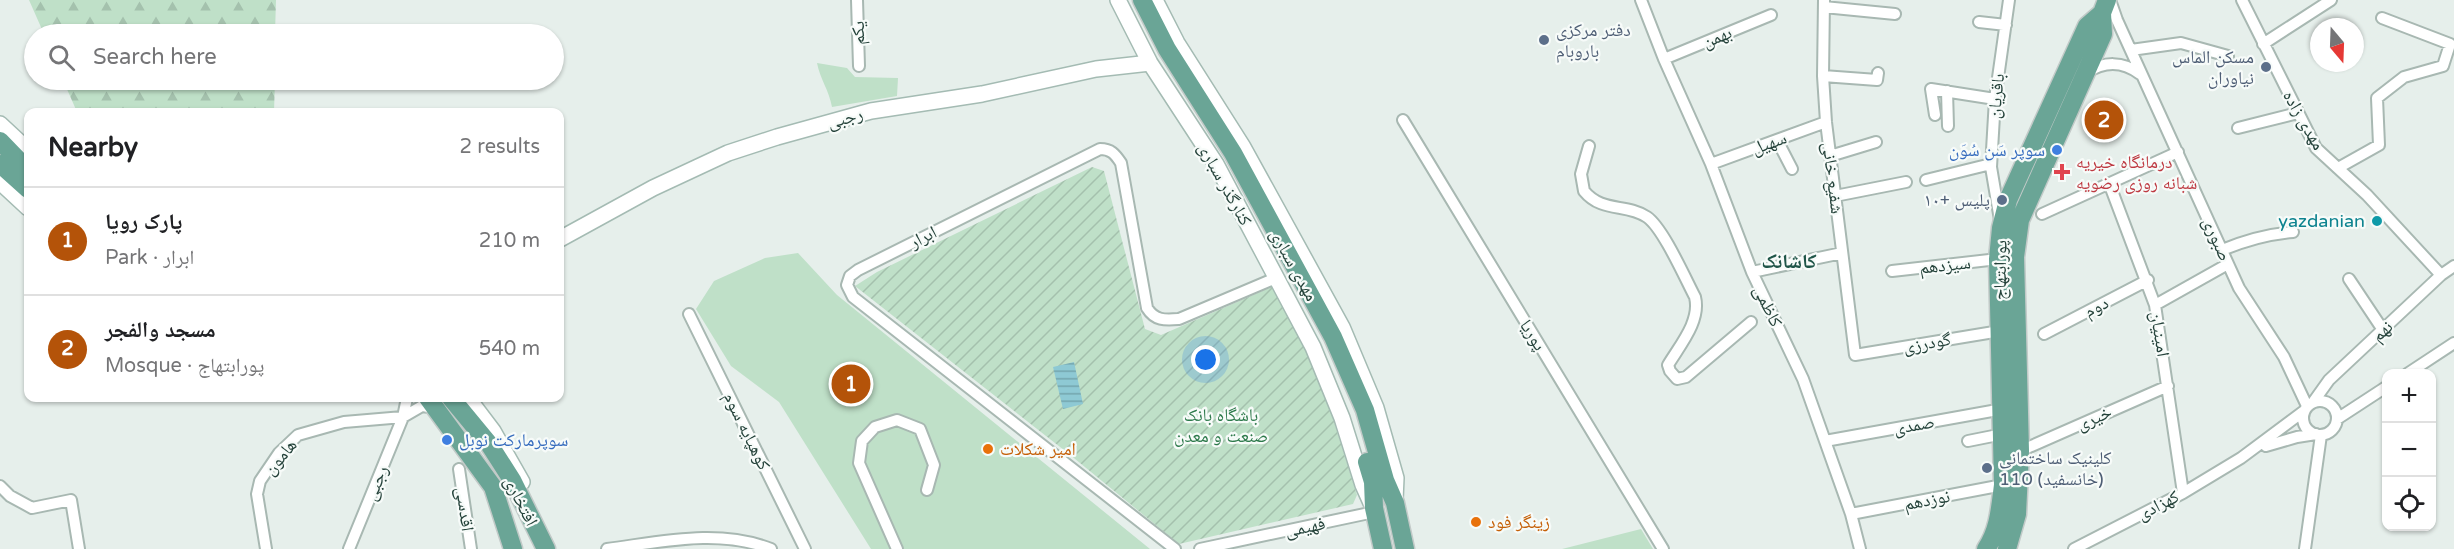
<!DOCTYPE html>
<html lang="en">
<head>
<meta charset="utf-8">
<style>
	:root { --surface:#fff; --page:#f6f6f6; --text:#202124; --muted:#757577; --line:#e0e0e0; --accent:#b45309 }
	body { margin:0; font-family:"Varela Round","Noto Naskh Arabic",sans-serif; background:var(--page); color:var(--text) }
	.controls { position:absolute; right:18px; bottom:18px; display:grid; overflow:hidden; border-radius:12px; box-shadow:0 2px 4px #0004 }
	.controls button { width:54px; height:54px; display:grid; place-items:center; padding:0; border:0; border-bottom:2px solid var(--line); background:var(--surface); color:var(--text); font:30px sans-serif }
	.compass { position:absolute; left:2310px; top:18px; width:54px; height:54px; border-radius:50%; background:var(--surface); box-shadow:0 2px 4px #0004; rotate:161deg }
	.you { position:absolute; left:1206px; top:360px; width:21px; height:21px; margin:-15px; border:4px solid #fff; border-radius:50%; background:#1a73e8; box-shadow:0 0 0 9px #1a73e833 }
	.badge { display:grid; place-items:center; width:39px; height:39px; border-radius:50%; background:var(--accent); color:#fff; font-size:20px; font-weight:700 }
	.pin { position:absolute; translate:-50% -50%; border:3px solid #fff; box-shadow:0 2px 6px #0006 }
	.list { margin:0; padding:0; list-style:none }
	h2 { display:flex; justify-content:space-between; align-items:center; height:78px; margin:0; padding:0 24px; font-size:26px }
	h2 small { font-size:20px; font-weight:400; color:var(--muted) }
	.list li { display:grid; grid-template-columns:39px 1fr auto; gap:18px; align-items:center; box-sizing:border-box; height:108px; padding:0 24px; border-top:2px solid var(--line) }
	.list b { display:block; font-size:22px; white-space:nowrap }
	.list p { margin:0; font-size:20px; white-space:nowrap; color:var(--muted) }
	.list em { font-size:20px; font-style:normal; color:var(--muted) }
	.icon { flex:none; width:33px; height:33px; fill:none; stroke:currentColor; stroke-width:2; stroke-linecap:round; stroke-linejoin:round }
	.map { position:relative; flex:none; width:2454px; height:549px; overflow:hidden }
	.search { position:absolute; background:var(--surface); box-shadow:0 2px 4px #0004; left:24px; top:24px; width:540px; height:66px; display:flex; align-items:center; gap:15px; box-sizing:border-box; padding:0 21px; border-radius:33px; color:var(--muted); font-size:22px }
	.panel { position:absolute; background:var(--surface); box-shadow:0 2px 4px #0004; left:24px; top:108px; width:540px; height:294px; border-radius:12px }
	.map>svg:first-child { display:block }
	.forest { fill:url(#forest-firs) }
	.park { fill:#bfe0c8 }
	.garden { fill:url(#garden-furrows) }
	.water { fill:url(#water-rules) }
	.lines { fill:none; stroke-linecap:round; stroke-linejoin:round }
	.street-casing { stroke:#a8b8b2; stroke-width:14 }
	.secondary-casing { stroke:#a4bbb3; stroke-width:18 }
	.primary-casing { stroke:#c2cac8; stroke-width:21 }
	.street { stroke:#fff; stroke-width:10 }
	.secondary { stroke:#fff; stroke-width:15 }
	.primary { stroke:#6aa596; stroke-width:18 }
	.service-dot { fill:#5c6f8a; stroke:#f7fbf9; stroke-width:2 }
	.shop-dot { fill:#3f7fe0; stroke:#f7fbf9; stroke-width:2 }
	.health-dot { fill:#e0444e; stroke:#f7fbf9; stroke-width:2 }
	.culture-dot { fill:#0f9aa8; stroke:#f7fbf9; stroke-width:2 }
	.food-dot { fill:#e8710a; stroke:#f7fbf9; stroke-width:2 }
	.labels { text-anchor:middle; stroke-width:4.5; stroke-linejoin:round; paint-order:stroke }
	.service-label { font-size:18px; fill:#4e5e75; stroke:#f7fbf9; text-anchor:start }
	.street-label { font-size:18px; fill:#24423a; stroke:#f7fbf9 }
	.shop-label { font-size:18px; fill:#366cbe; stroke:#f7fbf9; text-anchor:end }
	.health-label { font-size:18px; fill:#be3a42; stroke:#f7fbf9; text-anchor:start }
	.culture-label { font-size:18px; fill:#0d838f; stroke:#f7fbf9; text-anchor:end }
	.park-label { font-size:18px; fill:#2d7a4b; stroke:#f7fbf9 }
	.food-label { font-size:18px; fill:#c56008; stroke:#f7fbf9; text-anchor:start }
	.neighbourhood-label { font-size:20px; font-weight:bold; fill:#1f5548; stroke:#f7fbf9 }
</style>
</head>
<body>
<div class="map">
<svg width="2454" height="549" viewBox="0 0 2454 549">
	<defs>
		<pattern id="forest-firs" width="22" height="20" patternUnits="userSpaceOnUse" patternTransform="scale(1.5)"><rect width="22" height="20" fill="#bfe0c8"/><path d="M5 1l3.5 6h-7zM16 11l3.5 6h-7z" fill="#a4c1ad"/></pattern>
		<pattern id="garden-furrows" width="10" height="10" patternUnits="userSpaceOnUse" patternTransform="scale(1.5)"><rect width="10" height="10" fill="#bfe0c8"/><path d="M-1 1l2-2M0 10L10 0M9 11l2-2" fill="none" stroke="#a4c1ad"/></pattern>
		<pattern id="water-rules" width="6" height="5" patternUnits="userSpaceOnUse" patternTransform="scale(1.5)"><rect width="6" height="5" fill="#8ec9d4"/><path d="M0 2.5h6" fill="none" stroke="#74a5ad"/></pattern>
	</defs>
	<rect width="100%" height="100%" fill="#e6efeb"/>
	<path class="forest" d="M 29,0 L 276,0 L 275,34 L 44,34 Z
		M 63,80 L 275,80 L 274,112 L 77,112 Z"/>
	<path class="park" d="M 817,63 L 847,68 L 855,77 L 898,78 L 897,96 L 832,107 C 829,90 820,79 817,63 Z
		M 798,253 L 837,295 L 1150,549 L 871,549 L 779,402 L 731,366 L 696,309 L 714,281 L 765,258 Z
		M 1641,529 L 1653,549 L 1562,549 Z"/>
	<path class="garden" d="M 1092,167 L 1104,171 L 1145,329 L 1161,335 L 1274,286 L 1320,377 L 1357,495 L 1353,504 L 1179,544 L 1069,454 L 855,286 L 877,272 Z"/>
	<path class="water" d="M 1074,362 L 1083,404 L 1063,409 L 1053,367 Z"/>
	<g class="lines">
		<defs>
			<path id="street" d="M 857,0 L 859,66
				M 1641,0 L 1664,59 L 1711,164 L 1752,272 L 1803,379 L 1851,514 L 1860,549
				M 1824,0 L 1823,76 L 1826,122 L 1855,355 L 2000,331
				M 2110,0 L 2117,20 L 2239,288 L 2284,357 L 2307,406
				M 2242,0 L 2316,148 L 2367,195 L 2441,275
				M 1824,7 L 1895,14
				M 1979,22 L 2006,25
				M 2263,44 L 2331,0
				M 2131,50 L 2181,43 L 2228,56
				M 1664,59 L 1771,15
				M 2086,73 C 2104,61 2123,61 2140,74
				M 1823,76 L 1877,80 L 1878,73
				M 1947,91 L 1948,126
				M 1935,115 L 1931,89 L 1995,99
				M 1403,120 L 1663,549
				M 2238,128 L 2298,113
				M 1777,140 L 1792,169
				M 1589,146 L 1581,174 L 1584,191 C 1602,213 1626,203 1647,217 C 1663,228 1685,278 1695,297 C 1701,321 1680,345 1668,365 L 1670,371 L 1677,379 L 1686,377 L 1751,322
				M 1830,156 L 1876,142
				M 1711,164 L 1826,122
				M 2338,168 L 2379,145 L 2377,98 L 2404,77 L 2443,66 L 2450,44 L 2382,18
				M 1926,180 L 1991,164
				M 2109,183 L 2155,305 L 2183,493
				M 1835,196 L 1906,182
				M 2042,214 L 2178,152
				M 2000,220 L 1991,167 L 1995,99 L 2009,0
				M 2222,250 C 2246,240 2268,234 2293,232
				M 1892,271 L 1998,259
				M 1752,272 L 1842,253
				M 2349,279 L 2383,330
				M 2155,305 L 2228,264
				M 689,314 L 805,549
				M 2044,334 L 2148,280
				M 2407,374 L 2454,343
				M2303 418a17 17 0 1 1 34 0a17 17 0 1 1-34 0Z
				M 2314,401 L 2329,380 L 2441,275 L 2454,266
				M 2337,419 L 2386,387
				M 1825,441 L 2003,409
				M 1968,441 L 2003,434
				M 2266,446 L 2297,437 L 2316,434
				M 2020,451 L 2168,386
				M 459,469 L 471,549
				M 0,486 L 10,496 L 32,508 L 71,500 L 79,549
				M 1851,514 L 2003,485
				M 266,549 L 257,494 L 260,481 L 279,453 L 298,435 L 344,422 L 403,417 L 422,406 L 436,408
				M 349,549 L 403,417 L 407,398
				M 607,549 C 661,542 719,528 771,549
				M 897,549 L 859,463 L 862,441 L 875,427 L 897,420 L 920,429 L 934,465 L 927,490
				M 1175,549 L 853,297 L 847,285 L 850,276 L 858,270 L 1100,149 C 1111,149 1115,154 1121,163 L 1147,308 C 1155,321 1165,320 1179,319 L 1276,278
				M 1200,549 L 1374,512
				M 2074,549 L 2183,493 L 2241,458 L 2304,411
				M 2305,549 L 2321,435"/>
			<path id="secondary" d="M 1118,0 L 1150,63 L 1216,164 L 1313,347 L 1342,418 L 1363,485 L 1372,505
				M 1155,0 L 1177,43 L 1243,147 L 1342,327 L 1376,408 L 1396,478 L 1395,500
				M 0,124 L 28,150
				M 0,182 L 28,208
				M 560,239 L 653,188 L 728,153 L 777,137 L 871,111 L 982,94 L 1096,69 L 1150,63
				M 468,398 L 493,431 L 522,482"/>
			<path id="primary" d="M 1142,0 L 1167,49 L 1233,153 L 1333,337 L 1365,410 L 1385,480 L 1395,503 L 1405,549
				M 0,141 L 28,170
				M 0,164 L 28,189
				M 428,398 L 493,487 L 513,549
				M 451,398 L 489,444 L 512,480 L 546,549
				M 1367,462 L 1373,482 L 1374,508 L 1383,549
				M 1986,549 C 1999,530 2000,508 2003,485 L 1998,259 L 2001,228 L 2008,200 L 2087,26 L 2102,13
				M 2007,549 L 2017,514 L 2020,451 L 2015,257 L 2020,220 L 2103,34 L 2102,13 L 2107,0"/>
		</defs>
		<use href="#street" class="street-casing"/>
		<use href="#secondary" class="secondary-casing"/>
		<use href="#primary" class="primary-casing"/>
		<use href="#street" class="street"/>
		<use href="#secondary" class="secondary"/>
		<use href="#primary" class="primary"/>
	</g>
	<g class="service-dot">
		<circle cx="1544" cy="40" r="6"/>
		<circle cx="2266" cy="67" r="6"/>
		<circle cx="2002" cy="200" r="6"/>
		<circle cx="1987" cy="468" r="6"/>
	</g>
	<g class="shop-dot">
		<circle cx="2057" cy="150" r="6"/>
		<circle cx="447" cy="440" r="6"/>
	</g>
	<path class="health-dot" d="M2059 163h6v6h6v6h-6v6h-6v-6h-6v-6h6z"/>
	<circle class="culture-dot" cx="2377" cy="221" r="6"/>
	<g class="food-dot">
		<circle cx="988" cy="449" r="6"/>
		<circle cx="1476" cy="522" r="6"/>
	</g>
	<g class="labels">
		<g class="service-label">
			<text x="1556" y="36">دفتر مرکزی<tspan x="1556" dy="21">باروبام</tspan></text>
			<text x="2254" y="63" text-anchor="end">مسکن الماس<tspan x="2254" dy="21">نیاوران</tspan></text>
			<text x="1990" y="206" text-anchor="end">پلیس +۱۰</text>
			<text x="1999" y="464">کلینیک ساختمانی<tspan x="1999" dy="21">110 (خانسفید)</tspan></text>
		</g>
		<g class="street-label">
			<text transform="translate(858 33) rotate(-91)" y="6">یکم</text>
			<text transform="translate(1717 37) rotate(-22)" y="6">بهمن</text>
			<text transform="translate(1996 96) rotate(-84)" y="6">باقریان</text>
			<text transform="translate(845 118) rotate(-16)" y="6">رجبی</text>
			<text transform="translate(2304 120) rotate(60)" y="6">مهدی زاده</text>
			<text transform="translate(1769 143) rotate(-20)" y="6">سهیل</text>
			<text transform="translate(1833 178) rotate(83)" y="6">شفیع خانی</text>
			<text transform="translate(1225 184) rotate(61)" y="6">کنارگذر سباری</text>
			<text transform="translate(923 237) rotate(-27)" y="6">ابرار</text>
			<text transform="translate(2217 239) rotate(66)" y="6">صبوری</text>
			<text transform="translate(1294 265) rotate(61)" y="6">مهدی سباری</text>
			<text transform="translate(1945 265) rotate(-6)" y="6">سیزدهم</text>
			<text transform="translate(2000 270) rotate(-89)" y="6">پورابتهاج</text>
			<text transform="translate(1768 306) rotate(65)" y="6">کاظمی</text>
			<text transform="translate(2096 307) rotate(-28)" y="6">دوم</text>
			<text transform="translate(2382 331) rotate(-43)" y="6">نهم</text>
			<text transform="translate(2160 334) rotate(81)" y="6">امینیان</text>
			<text transform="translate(1533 335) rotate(58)" y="6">پوریا</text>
			<text transform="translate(1927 343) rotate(-10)" y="6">گودرزی</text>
			<text transform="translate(2094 418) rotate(-24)" y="6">خیری</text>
			<text transform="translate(1914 425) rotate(-10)" y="6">صمدی</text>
			<text transform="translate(747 431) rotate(64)" y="6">کوهپایه سوم</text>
			<text transform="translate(280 457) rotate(-50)" y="6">هامون</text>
			<text transform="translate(376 483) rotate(-68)" y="6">رجبی</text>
			<text transform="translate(1927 500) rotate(-11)" y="6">نوزدهم</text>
			<text transform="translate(521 501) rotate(63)" y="6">افتخاری</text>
			<text transform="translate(2158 505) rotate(-27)" y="6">کهزادی</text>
			<text transform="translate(465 509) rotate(82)" y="6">اقدسی</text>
			<text transform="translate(1305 527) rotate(-12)" y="6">فهیمی</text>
		</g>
		<g class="shop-label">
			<text x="2045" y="156">سوپر سَن سُوَن</text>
			<text x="459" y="446" text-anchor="start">سوپرمارکت نوبل</text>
		</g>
		<g class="health-label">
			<text x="2076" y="168">درمانگاه خیریه<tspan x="2076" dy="21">شبانه روزی رضویه</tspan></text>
		</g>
		<g class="culture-label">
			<text x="2365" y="227">yazdanian</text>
		</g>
		<g class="park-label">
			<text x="1221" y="421">باشگاه بانک<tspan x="1221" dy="21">صنعت و معدن</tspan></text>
		</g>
		<g class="food-label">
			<text x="1000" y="455">امیر شکلات</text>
			<text x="1488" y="528">زینگر فود</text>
		</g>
		<g class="neighbourhood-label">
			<text x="1789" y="268">کاشانک</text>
		</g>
	</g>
</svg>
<div class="controls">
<button>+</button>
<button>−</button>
<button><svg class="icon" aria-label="locate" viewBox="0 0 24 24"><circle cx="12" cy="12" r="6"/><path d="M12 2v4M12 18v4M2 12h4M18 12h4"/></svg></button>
</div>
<svg class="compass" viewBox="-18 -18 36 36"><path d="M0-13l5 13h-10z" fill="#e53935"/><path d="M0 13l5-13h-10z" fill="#757577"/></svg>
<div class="you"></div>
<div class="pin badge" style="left:851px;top:384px">1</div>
<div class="pin badge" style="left:2104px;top:120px">2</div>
<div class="search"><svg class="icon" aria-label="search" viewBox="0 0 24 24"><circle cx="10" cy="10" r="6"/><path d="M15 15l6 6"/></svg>Search here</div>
<section class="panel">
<h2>Nearby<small>2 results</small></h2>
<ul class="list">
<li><span class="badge">1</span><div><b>پارک رویا</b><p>Park · ابرار</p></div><em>210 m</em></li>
<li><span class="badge">2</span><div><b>مسجد والفجر</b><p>Mosque · پورابتهاج</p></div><em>540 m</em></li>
</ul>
</section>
</div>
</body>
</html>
